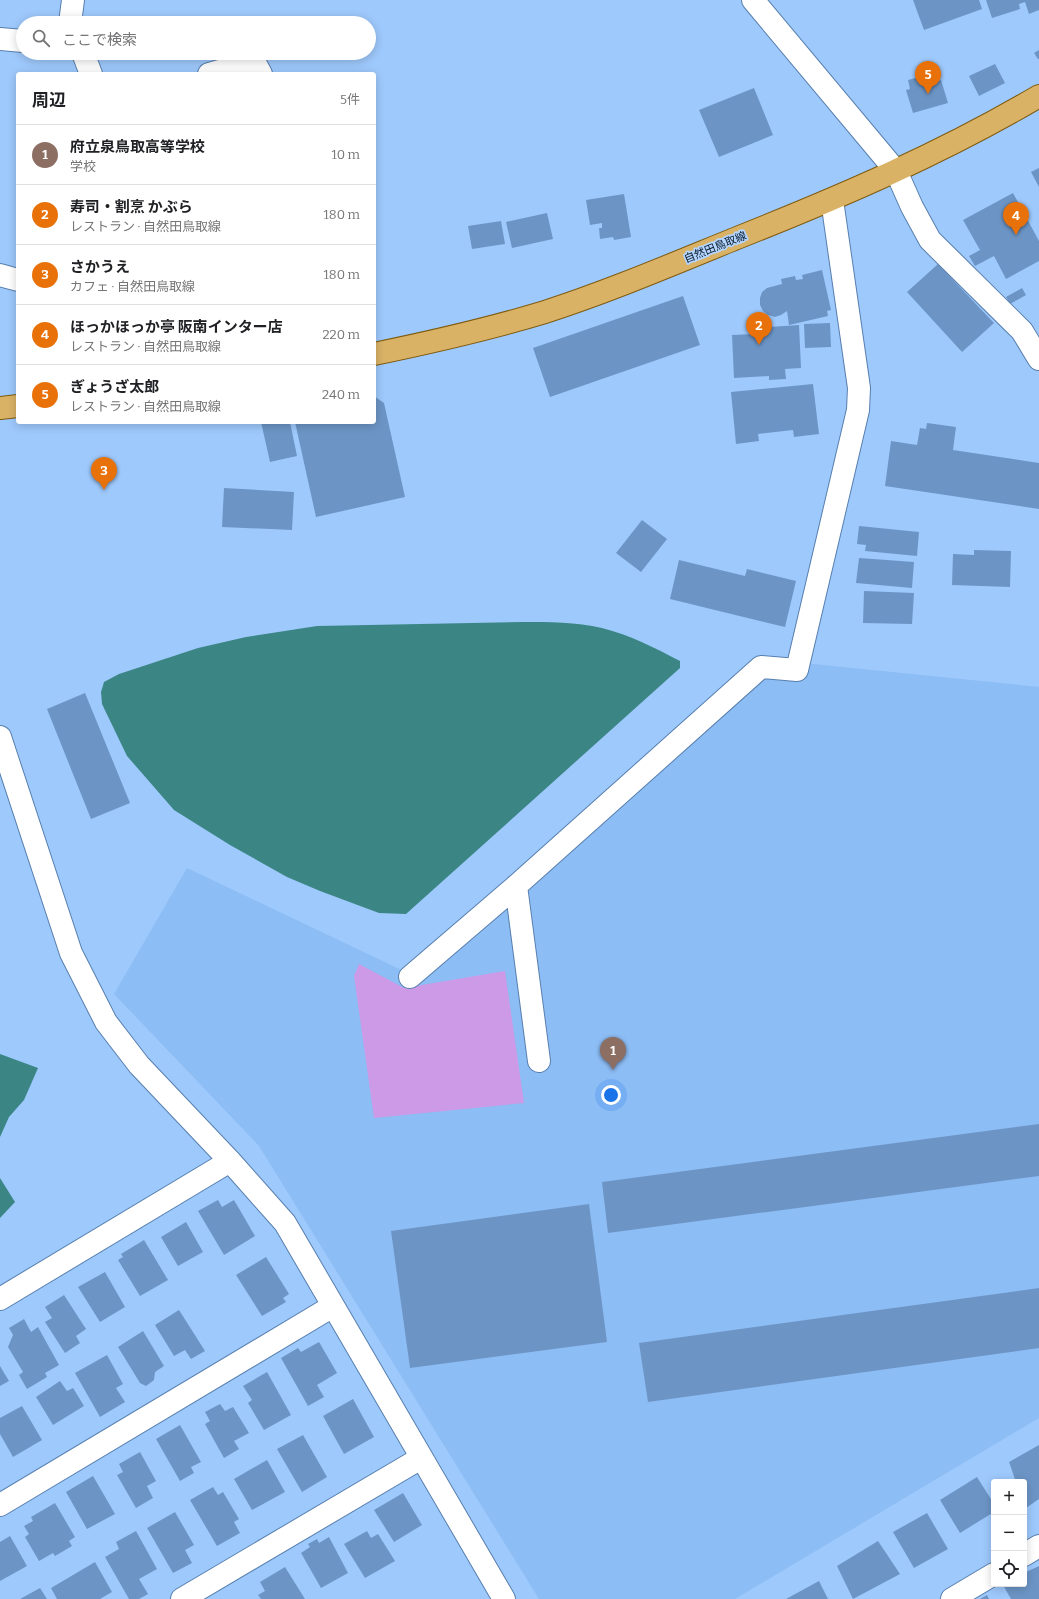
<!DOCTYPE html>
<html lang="ja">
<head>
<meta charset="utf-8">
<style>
	:root { --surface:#fff; --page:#f6f6f6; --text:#202124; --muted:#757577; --line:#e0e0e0; --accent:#111827 }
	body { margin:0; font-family:Bitter,"Noto Sans JP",serif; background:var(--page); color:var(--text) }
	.controls { position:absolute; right:12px; bottom:12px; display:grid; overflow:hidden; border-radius:4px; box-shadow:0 2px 10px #0003 }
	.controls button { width:36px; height:36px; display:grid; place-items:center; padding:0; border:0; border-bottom:1px solid var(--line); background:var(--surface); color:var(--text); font:20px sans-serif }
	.you { position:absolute; left:611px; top:1095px; width:14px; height:14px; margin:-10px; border:3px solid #fff; border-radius:50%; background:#1a73e8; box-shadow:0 0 0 6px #1a73e833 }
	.badge { display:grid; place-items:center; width:26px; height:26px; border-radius:50%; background:var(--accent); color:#fff; font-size:13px; font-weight:700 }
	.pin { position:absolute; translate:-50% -33px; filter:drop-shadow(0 1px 2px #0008) }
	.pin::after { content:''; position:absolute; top:21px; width:14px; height:12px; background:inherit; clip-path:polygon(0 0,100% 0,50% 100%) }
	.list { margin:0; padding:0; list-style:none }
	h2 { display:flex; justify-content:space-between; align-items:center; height:52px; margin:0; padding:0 16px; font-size:17px }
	h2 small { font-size:13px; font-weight:400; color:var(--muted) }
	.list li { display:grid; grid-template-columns:26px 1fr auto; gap:12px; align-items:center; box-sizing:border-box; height:60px; padding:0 16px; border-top:1px solid var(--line) }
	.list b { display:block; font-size:15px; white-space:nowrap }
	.list p { margin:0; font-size:13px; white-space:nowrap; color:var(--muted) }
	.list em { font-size:13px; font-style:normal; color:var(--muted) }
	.icon { flex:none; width:22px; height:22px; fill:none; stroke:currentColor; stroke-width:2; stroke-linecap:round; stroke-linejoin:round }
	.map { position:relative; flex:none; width:1039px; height:1599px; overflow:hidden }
	.search { position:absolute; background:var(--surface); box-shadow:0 2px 10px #0003; left:16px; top:16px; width:360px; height:44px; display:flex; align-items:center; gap:10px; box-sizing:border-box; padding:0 14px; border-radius:22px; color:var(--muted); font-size:15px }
	.panel { position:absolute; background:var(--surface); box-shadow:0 2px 10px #0003; left:16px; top:72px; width:360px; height:352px; border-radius:4px }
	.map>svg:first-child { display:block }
	.built { fill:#8dbdf5 }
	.green { fill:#cc9ae6 }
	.water { fill:#3b8685 }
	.building { fill:#6c95c6 }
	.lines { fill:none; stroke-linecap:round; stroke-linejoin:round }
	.minor-casing { stroke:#577fae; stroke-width:24 }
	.major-casing { stroke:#7f5b0f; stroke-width:24 }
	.minor { stroke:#fff; stroke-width:22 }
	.major { stroke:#d9b266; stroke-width:22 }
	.labels { text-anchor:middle; stroke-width:3.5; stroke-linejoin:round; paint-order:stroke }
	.street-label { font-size:11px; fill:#09192b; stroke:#b3d5ff }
</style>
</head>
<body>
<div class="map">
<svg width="1039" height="1599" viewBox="0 0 1039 1599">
	<rect width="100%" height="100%" fill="#9ec9fc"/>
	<path class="built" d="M 764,659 L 1039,687 L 1039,1418 L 735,1599 L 539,1599 L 259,1146 L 114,994 L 187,868 L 412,975 Z"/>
	<path class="green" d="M 359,964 L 404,988 L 505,971 L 524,1103 L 374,1118 L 354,976 Z"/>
	<path class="water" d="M 522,622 C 549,622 576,622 602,628 C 630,635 655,648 680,661 L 680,668 L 406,914 L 379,913 L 320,891 L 287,877 L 230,845 L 174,810 L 127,756 L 102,704 L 101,692 L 104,682 L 119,674 L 198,648 L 246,637 L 317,626 Z
		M 0,1054 L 38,1068 L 24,1100 L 9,1117 L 0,1137 Z
		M 0,1178 L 15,1202 L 0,1218 Z"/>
	<path class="building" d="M 913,0 L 979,0 L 982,9 L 924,30 Z
		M 986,0 L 1039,0 L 1039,10 L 1029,14 L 1025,2 L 1019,4 L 1020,9 L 992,18 Z
		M 1039,50 L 1039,59 L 1038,59 L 1034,53 Z
		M 995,64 L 1005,83 L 979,96 L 969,76 Z
		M 934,73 L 936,82 L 941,80 L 948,103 L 913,113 L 906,90 L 910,89 L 908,80 Z
		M 754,88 L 773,135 L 719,157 L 699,110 Z
		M 1039,168 L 1039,187 L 1031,172 Z
		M 1013,193 L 1039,241 L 1039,261 L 1006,279 L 994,256 L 975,266 L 969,256 L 980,250 L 963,220 Z
		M 624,194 L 631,237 L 614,240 L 613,237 L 600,239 L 599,228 L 602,228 L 602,223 L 590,225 L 586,200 Z
		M 547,213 L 553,239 L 512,248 L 506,222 Z
		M 501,221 L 505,244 L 472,249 L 468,226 Z
		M 938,264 L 994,323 L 962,352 L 907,292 Z
		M 822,270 L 831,310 L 827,311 L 828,316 L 789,325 L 787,311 L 781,315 L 775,317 L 768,315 L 763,311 L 760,305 L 760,298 L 762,292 L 767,288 L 782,284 L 781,279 L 795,276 L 796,280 L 803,279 L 802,275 Z
		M 1022,288 L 1026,295 L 1010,304 L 1006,297 Z
		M 683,296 L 700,345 L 550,397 L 533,348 Z
		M 830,323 L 831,347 L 805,348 L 804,324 Z
		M 799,325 L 801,368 L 785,369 L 786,379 L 769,380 L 769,376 L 734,378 L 732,335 L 754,334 L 754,328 Z
		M 813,384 L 819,434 L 794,437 L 793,430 L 758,434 L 759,441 L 736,444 L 731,392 Z
		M 374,396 L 384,403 L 405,497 L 316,517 L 295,422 L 374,422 Z
		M 261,422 L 290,422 L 297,456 L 270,462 Z
		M 927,423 L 956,427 L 953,450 L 1039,463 L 1039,509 L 885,486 L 891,441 L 917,445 L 920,428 L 926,429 Z
		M 224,488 L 294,492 L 292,530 L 222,527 Z
		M 642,520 L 667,539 L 641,572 L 616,553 Z
		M 859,526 L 919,532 L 917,556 L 865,551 L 866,545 L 857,544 Z
		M 974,550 L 1011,551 L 1010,587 L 952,585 L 953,554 L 974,555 Z
		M 859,558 L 914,562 L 912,588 L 856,583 Z
		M 679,560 L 745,576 L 747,569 L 796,581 L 785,627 L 670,599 Z
		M 864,591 L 914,593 L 912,624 L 863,623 Z
		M 85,693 L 130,803 L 91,819 L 47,709 Z
		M 1039,1124 L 1039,1176 L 608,1233 L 602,1182 Z
		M 218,1200 L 222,1207 L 234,1200 L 255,1236 L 224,1255 L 198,1211 Z
		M 589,1204 L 607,1342 L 410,1368 L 391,1231 Z
		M 186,1222 L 203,1252 L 178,1266 L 161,1237 Z
		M 144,1240 L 168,1280 L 140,1296 L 118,1260 L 123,1257 L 121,1254 Z
		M 266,1257 L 289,1294 L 283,1298 L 286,1302 L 262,1316 L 236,1275 Z
		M 105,1272 L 125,1307 L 100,1322 L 78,1287 Z
		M 1039,1288 L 1039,1348 L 648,1402 L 639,1343 Z
		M 64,1295 L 86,1329 L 76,1336 L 80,1343 L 65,1353 L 45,1322 L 52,1318 L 45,1307 Z
		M 179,1310 L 205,1351 L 191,1359 L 185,1350 L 174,1356 L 155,1325 Z
		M 24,1319 L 31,1332 L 38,1327 L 59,1365 L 45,1373 L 47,1377 L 27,1389 L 19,1375 L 23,1372 L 8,1347 L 13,1335 L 9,1328 Z
		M 143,1331 L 164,1366 L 155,1372 L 154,1380 L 146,1386 L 140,1383 L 118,1347 Z
		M 319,1342 L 337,1373 L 317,1385 L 324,1397 L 308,1406 L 281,1358 L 298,1348 L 301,1352 Z
		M 107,1355 L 123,1384 L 116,1388 L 125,1402 L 100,1417 L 75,1373 Z
		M 0,1366 L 9,1381 L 0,1386 Z
		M 267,1372 L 291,1415 L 264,1430 L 248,1403 L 252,1400 L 243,1386 Z
		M 60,1381 L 67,1391 L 73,1388 L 84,1406 L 53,1425 L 36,1397 Z
		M 353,1399 L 374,1437 L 344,1454 L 323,1416 Z
		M 220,1404 L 225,1411 L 233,1407 L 249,1433 L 234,1441 L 239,1449 L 224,1458 L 205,1424 L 210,1421 L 205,1412 Z
		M 22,1406 L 42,1440 L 13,1457 L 0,1434 L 0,1418 Z
		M 180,1425 L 201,1462 L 191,1467 L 194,1473 L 180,1481 L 156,1439 Z
		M 303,1435 L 327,1477 L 302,1492 L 277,1449 Z
		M 1039,1445 L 1039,1499 L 1026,1508 L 1024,1502 L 1024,1482 L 1016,1482 L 1009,1462 Z
		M 140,1452 L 156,1481 L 147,1486 L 153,1498 L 136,1508 L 117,1475 L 123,1472 L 119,1464 Z
		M 267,1460 L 285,1492 L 252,1510 L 234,1479 Z
		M 93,1476 L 115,1514 L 87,1529 L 66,1492 Z
		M 977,1477 L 994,1504 L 994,1512 L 960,1533 L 940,1500 Z
		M 213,1487 L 218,1495 L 223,1492 L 239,1519 L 234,1522 L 240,1533 L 217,1546 L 190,1500 Z
		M 403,1493 L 422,1525 L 394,1542 L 374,1510 Z
		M 55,1503 L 75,1537 L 69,1541 L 72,1546 L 55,1556 L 53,1553 L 39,1561 L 25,1537 L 29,1534 L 24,1526 L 33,1521 L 31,1517 Z
		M 175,1512 L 194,1545 L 185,1550 L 192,1563 L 173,1573 L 147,1528 Z
		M 927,1513 L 948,1549 L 914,1568 L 893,1532 Z
		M 136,1531 L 157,1569 L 139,1579 L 148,1594 L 139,1599 L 129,1599 L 105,1557 L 119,1549 L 116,1542 Z
		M 367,1531 L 371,1538 L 378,1534 L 395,1561 L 365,1578 L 344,1544 Z
		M 10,1536 L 27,1566 L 0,1581 L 0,1542 Z
		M 329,1537 L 348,1573 L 321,1588 L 301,1553 L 310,1547 L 308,1544 L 317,1539 L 319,1543 Z
		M 878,1541 L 900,1574 L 853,1599 L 837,1566 Z
		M 95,1562 L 112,1592 L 100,1599 L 57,1599 L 51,1588 Z
		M 1039,1566 L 1039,1599 L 1011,1599 L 1003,1585 L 1024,1584 L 1024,1573 Z
		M 285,1567 L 305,1599 L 261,1599 L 258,1595 L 265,1591 L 260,1582 Z
		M 819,1581 L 828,1599 L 786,1599 Z
		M 40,1588 L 47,1599 L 20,1599 Z
		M 987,1595 L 989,1599 L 980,1599 Z"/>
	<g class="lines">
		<defs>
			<path id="minor" d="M 753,0 L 896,171 L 912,207 L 930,240 L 1022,331 L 1039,359
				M 70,23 L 73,0
				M 0,39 L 23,41
				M 83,53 L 91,74
				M 209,74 L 254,61 L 261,74
				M 0,275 L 18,280
				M 0,737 L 71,953 L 106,1022 L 139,1065 L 230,1161 L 285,1223 L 504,1599
				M 516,886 L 539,1061
				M 410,977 L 516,886 L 761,667 L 797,670 L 858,410 L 859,388 L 832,200
				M 0,1299 L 230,1161
				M 0,1505 L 333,1306
				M 1024,1555 L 1039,1546
				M 182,1599 L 421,1458
				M 952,1599 L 994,1574"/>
			<path id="major" d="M 374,354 C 432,342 489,329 545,312 C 610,291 673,264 737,238 C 840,197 943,153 1039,96
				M 0,408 L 18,406"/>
		</defs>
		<use href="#minor" class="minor-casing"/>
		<use href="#major" class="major-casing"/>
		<use href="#minor" class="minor"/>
		<use href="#major" class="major"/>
	</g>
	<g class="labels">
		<g class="street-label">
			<text transform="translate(715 247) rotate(-22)" y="4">自然田鳥取線</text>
		</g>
	</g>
</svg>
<div class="controls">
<button>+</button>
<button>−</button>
<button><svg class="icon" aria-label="locate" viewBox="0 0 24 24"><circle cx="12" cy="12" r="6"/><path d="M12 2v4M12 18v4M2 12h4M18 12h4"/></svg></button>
</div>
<div class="you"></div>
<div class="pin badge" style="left:613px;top:1070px;background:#8d6e63">1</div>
<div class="pin badge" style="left:759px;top:345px;background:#e8710a">2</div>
<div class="pin badge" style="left:104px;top:490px;background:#e8710a">3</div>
<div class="pin badge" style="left:1016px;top:235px;background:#e8710a">4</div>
<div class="pin badge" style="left:928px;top:94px;background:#e8710a">5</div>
<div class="search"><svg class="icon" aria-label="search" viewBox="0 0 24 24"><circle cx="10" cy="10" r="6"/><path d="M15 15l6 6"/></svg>ここで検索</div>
<section class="panel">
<h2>周辺<small>5件</small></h2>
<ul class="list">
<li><span class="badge" style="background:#8d6e63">1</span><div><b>府立泉鳥取高等学校</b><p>学校</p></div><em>10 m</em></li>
<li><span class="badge" style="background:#e8710a">2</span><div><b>寿司・割烹 かぶら</b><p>レストラン · 自然田鳥取線</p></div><em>180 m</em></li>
<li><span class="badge" style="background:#e8710a">3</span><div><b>さかうえ</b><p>カフェ · 自然田鳥取線</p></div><em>180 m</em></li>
<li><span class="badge" style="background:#e8710a">4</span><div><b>ほっかほっか亭 阪南インター店</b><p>レストラン · 自然田鳥取線</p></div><em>220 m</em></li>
<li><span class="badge" style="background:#e8710a">5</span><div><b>ぎょうざ太郎</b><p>レストラン · 自然田鳥取線</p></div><em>240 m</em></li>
</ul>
</section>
</div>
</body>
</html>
